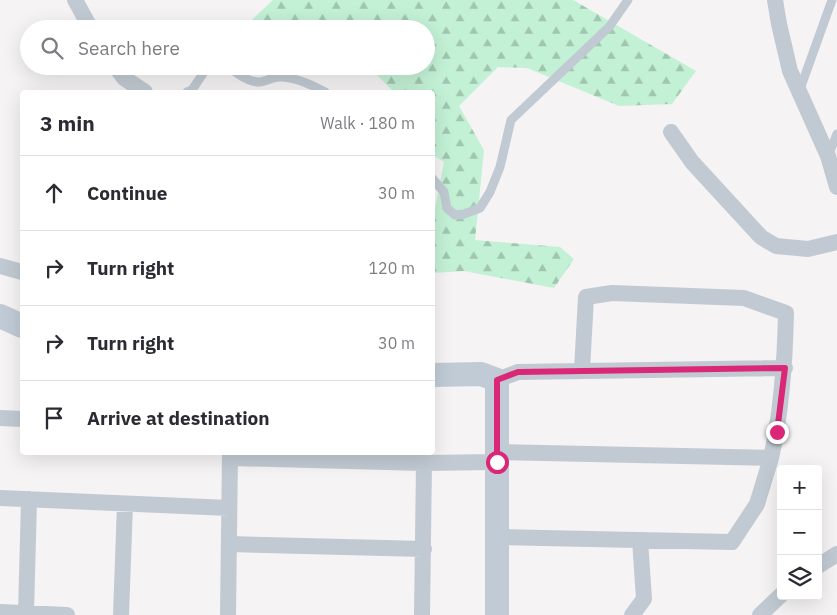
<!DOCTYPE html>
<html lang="en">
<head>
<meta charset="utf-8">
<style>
	:root { --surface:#fff; --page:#f2f2f3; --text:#2b2b33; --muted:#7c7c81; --line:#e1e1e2 }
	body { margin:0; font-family:"IBM Plex Sans",sans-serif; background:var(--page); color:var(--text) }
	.controls { position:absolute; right:15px; bottom:15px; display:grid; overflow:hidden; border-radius:5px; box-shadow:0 5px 20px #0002 }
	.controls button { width:45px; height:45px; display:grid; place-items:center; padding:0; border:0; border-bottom:1px solid var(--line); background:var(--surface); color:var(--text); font:25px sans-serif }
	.stop { position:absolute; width:15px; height:15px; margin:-11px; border:4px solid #db2777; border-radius:50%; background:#fff }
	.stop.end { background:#db2777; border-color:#fff; box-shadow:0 1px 5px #0008 }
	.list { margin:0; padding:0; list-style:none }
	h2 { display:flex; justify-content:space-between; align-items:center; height:65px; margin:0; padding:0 20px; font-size:21px }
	h2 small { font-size:16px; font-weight:400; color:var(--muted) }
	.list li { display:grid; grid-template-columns:32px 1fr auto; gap:15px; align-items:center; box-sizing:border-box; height:75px; padding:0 20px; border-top:1px solid var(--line) }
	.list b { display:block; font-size:19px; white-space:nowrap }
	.list em { font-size:16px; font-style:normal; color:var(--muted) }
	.icon { flex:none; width:28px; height:28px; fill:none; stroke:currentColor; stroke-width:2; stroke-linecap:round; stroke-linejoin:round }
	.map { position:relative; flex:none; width:837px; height:615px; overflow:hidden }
	.search { position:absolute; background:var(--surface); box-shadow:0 5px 20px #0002; left:20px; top:20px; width:415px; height:55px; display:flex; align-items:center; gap:12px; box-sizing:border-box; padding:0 18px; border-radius:28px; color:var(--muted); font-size:19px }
	.panel { position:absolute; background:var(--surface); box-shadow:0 5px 20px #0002; left:20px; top:90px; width:415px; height:365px; border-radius:5px }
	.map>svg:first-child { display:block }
	.forest { fill:url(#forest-firs) }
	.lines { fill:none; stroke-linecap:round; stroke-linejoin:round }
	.lane { stroke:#c1cad2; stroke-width:9 }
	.street { stroke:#c1cad2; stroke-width:16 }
	.secondary { stroke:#c1cbd6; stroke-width:24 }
	.route { stroke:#db2777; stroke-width:6 }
</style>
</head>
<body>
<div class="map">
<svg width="837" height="615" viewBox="0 0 837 615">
	<defs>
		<pattern id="forest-firs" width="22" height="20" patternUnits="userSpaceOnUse" patternTransform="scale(1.25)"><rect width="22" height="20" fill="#c3f1d5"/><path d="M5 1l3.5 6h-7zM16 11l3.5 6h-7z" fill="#a0c6b0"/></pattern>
	</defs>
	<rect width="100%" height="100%" fill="#f5f3f3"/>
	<path class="forest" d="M 273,0 L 573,0 L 696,71 L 672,104 L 619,106 L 527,68 L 498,67 L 459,106 L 484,150 L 475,240 L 560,247 L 574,259 L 554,288 L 464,271 L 433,273 L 433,219 L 444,162 L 433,155 L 432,92 L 394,92 L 368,66 L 426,66 L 426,29 L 242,29 Z"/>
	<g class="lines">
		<path class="lane" d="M 227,66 C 236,72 247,82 258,82 C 266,82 273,76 281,77 C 296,77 312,85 325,92
			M 187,92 L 192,90 L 208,66
			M 799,92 L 832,0
			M 828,156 L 837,134
			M 432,178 L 444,192 L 447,208 L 455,215 L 464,214 L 480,208 L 490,192 L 500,167 L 511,120 L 609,27 L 628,0"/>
		<path class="street" d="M 75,0 L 91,29
			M 775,0 L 779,24 L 790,71 L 828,156 L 837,187
			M 115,66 L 124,78 L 145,92
			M 671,132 L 692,162 L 761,237 L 776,246 L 808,249 L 837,242
			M 0,266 L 22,272
			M 497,380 L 518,372 L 785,368
			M 0,418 L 22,419
			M 497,452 L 771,458 C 782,410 785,362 786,313 L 744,298 L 612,293 L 586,297 L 582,370
			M 230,458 L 424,463
			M 0,498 L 229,508
			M 497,537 L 732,542 L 757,504 L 771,458
			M 229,544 L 424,549
			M 818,566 L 837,554
			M 0,612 L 67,615
			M 26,613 L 29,499
			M 121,615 L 125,504
			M 228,615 L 230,452
			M 422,615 L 424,463 L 497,462
			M 632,615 L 644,599 L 640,540
			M 760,615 L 781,595"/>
		<path class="secondary" d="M 0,316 L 22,326
			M 432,375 L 481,374 L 497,380 L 497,615"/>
	</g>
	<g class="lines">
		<path class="route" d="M 497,462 L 497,380 L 518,372 L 785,368 L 777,432"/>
	</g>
</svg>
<div class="controls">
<button>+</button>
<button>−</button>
<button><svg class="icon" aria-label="layers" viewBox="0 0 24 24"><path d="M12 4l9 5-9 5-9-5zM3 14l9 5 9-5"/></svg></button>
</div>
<div class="stop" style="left:497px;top:462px"></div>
<div class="stop end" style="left:777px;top:432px"></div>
<div class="search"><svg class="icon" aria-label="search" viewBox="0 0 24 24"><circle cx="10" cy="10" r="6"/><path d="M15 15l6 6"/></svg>Search here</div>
<section class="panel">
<h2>3 min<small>Walk · 180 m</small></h2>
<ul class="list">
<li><svg class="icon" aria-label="ahead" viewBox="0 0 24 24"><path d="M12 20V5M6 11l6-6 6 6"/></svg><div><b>Continue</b></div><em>30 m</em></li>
<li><svg class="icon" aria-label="right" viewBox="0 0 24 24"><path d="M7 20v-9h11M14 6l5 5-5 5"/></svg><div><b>Turn right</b></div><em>120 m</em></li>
<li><svg class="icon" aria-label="right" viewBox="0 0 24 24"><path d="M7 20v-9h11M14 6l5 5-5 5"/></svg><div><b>Turn right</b></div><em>30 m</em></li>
<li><svg class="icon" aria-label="arrive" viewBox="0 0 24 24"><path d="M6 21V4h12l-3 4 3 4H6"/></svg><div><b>Arrive at destination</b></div></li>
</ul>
</section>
</div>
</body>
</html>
